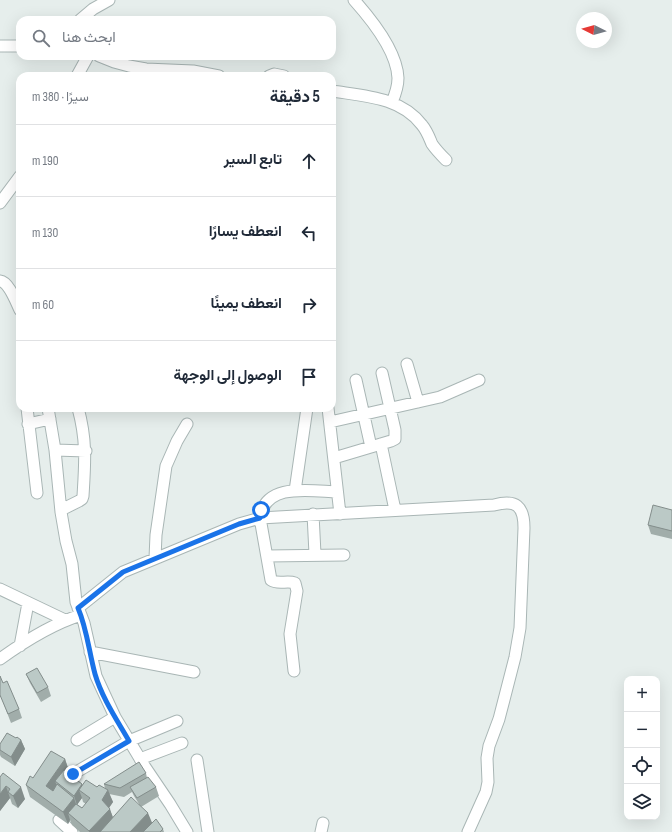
<!DOCTYPE html>
<html lang="ar">
<head>
<meta charset="utf-8">
<style>
	:root { --surface:#fff; --page:#f2f2f3; --text:#1f2937; --muted:#747a83; --line:#e0e1e3 }
	body { margin:0; font-family:"Sofia Sans Condensed",Vazirmatn,sans-serif; background:var(--page); color:var(--text); direction:rtl }
	.controls { position:absolute; right:12px; bottom:12px; display:grid; overflow:hidden; border-radius:8px; box-shadow:0 4px 16px #0002 }
	.controls button { width:36px; height:36px; display:grid; place-items:center; padding:0; border:0; border-bottom:1px solid var(--line); background:var(--surface); color:var(--text); font:20px sans-serif }
	.compass { position:absolute; left:576px; top:12px; width:36px; height:36px; border-radius:50%; background:var(--surface); box-shadow:0 4px 16px #0002; rotate:275deg }
	.stop { position:absolute; width:12px; height:12px; margin:-9px; border:3px solid #1a73e8; border-radius:50%; background:#fff }
	.stop.end { background:#1a73e8; border-color:#fff; box-shadow:0 1px 4px #0008 }
	.list { margin:0; padding:0; list-style:none }
	h2 { display:flex; justify-content:space-between; align-items:center; height:52px; margin:0; padding:0 16px; font-size:17px }
	h2 small { font-size:13px; font-weight:400; color:var(--muted) }
	.list li { display:grid; grid-template-columns:26px 1fr auto; gap:12px; align-items:center; box-sizing:border-box; height:72px; padding:0 16px; border-top:1px solid var(--line) }
	.list b { display:block; font-size:15px; white-space:nowrap }
	.list em { font-size:13px; font-style:normal; color:var(--muted) }
	.icon { flex:none; width:22px; height:22px; fill:none; stroke:currentColor; stroke-width:2; stroke-linecap:round; stroke-linejoin:round }
	.map { position:relative; flex:none; width:672px; height:832px; overflow:hidden; direction:ltr }
	.search { position:absolute; background:var(--surface); box-shadow:0 4px 16px #0002; left:16px; top:16px; width:320px; height:44px; display:flex; align-items:center; gap:10px; box-sizing:border-box; padding:0 14px; border-radius:12px; color:var(--muted); font-size:15px }
	.panel { position:absolute; background:var(--surface); box-shadow:0 4px 16px #0002; left:16px; top:72px; width:320px; height:340px; border-radius:12px; direction:rtl }
	.map>svg:first-child { display:block }
	.lines { fill:none; stroke-linecap:round; stroke-linejoin:round }
	.minor-casing { stroke:#a9b6b5; stroke-width:13 }
	.minor { stroke:#fff; stroke-width:11 }
	.wall { fill:#a1adaa; fill-rule:evenodd }
	.shaded-wall { fill:#838d8b }
	.building { fill:#bbc9c6; stroke:#838d8b }
	.route { stroke:#1a73e8; stroke-width:5 }
</style>
</head>
<body>
<div class="map">
<svg width="672" height="832" viewBox="0 0 672 832">
	<rect width="100%" height="100%" fill="#e6eeec"/>
	<g class="lines">
		<defs>
			<path id="minor" d="M 354,0 C 371,19 397,52 398,78 C 398,86 395,95 392,102
				M 80,20 L 93,9 L 109,0
				M 0,46 L 20,46
				M 99,56 L 114,62 L 129,66 L 146,69 L 193,71 L 219,76
				M 77,76 L 88,56
				M 269,76 L 274,74 L 284,76
				M 332,91 C 364,96 401,97 422,125 C 427,131 429,137 432,144 C 436,150 441,155 446,160
				M 0,203 L 20,176
				M 0,281 C 9,282 16,302 20,310
				M 407,364 L 418,402
				M 356,380 L 371,447
				M 27,408 L 37,493
				M 48,408 L 55,450 L 61,512 L 66,541 L 72,564 L 76,602 L 84,623 L 96,676 L 115,717 L 145,767 L 170,804 L 187,832
				M 328,408 L 340,514
				M 330,422 L 440,397 L 479,380
				M 28,424 L 50,419
				M 381,444 L 395,510
				M 55,450 L 86,451
				M 334,458 L 391,441 L 395,439 L 395,430 L 382,373
				M 295,491 L 307,408
				M 61,510 L 79,501 L 82,499 L 83,496 C 85,463 87,441 78,408
				M 313,514 L 315,554
				M 267,556 L 344,555
				M 155,558 L 156,535 L 166,466 L 177,441 L 187,424
				M 0,589 L 65,620
				M 78,608 L 123,572 L 239,524 L 260,518 L 494,505 C 516,499 524,506 524,528 L 520,628 L 515,657 L 499,719 L 489,746 L 487,758 L 488,782 L 486,792 L 468,832
				M 20,646 L 28,603
				M 90,652 L 194,672
				M 0,659 C 25,641 52,624 81,615
				M 294,671 L 290,634 L 297,591 L 295,583 C 287,580 278,585 271,580 L 260,518 C 265,482 310,491 337,492
				M 77,740 L 115,717
				M 140,759 L 182,743
				M 197,760 L 208,832
				M 73,774 L 129,741 L 177,721
				M 59,820 L 72,832
				M 321,832 L 323,823"/>
		</defs>
		<use href="#minor" class="minor-casing"/>
		<use href="#minor" class="minor"/>
	</g>
	<path class="wall" d="M 672,510 L 672,539 L 651,534 L 648,525 Z
		M 26,674 L 48,687 L 51,696 L 41,702 L 30,683 Z
		M 0,676 L 3,683 L 19,709 L 22,718 L 11,723 L 1,697 L 0,697 Z
		M 16,738 L 21,740 L 25,749 L 15,766 L 1,757 L 0,755 L 0,744 Z
		M 65,759 L 69,771 L 68,773 L 82,784 L 83,785 L 105,789 L 104,784 L 146,773 L 147,778 L 156,787 L 159,796 L 141,807 L 152,823 L 163,829 L 164,832 L 80,832 L 72,825 L 70,820 L 68,824 L 30,797 L 26,785 L 33,778 ZM 132,792 L 134,796 L 139,804 L 113,817 L 109,808 L 113,802 L 109,794 L 124,797 ZM 82,798 L 83,802 L 86,804 L 82,808 L 77,804 Z
		M 0,777 L 25,799 L 18,808 L 12,804 L 10,798 L 0,811 Z"/>
	<path class="shaded-wall" d="M 21,740 L 25,749 L 15,766 L 11,757 Z
		M 65,759 L 69,771 L 60,785 L 55,781 L 58,788 L 51,798 L 46,786 Z
		M 82,784 L 85,793 L 79,790 L 82,798 L 77,805 L 74,796 Z
		M 6,786 L 10,798 L 0,811 L 0,794 Z
		M 21,787 L 25,799 L 18,808 L 13,796 Z
		M 108,790 L 113,802 L 106,812 L 102,800 Z
		M 74,798 L 78,810 L 68,813 L 70,820 L 68,824 L 63,812 Z
		M 110,809 L 114,821 L 104,832 L 89,832 L 89,831 Z
		M 148,813 L 153,825 L 146,832 L 130,832 Z"/>
	<path class="building" d="M 653,505 L 672,510 L 672,531 L 648,525 Z
		M 37,668 L 48,687 L 37,693 L 26,674 Z
		M 0,676 L 3,683 L 7,681 L 19,709 L 8,714 L 0,695 Z
		M 7,733 L 16,738 L 17,737 L 21,740 L 11,757 L 0,750 L 0,744 Z
		M 51,751 L 65,759 L 46,786 L 53,791 L 57,784 L 74,798 L 63,812 L 26,785 L 30,776 L 33,778 Z
		M 139,762 L 146,773 L 120,788 L 104,784 Z
		M 64,770 L 82,784 L 74,796 L 55,781 Z
		M 3,773 L 21,787 L 13,796 L 8,792 L 10,789 L 6,786 L 0,794 L 0,777 Z
		M 148,777 L 156,787 L 137,798 L 130,787 Z
		M 86,780 L 97,787 L 99,785 L 108,790 L 102,800 L 110,809 L 89,831 L 68,813 L 76,804 L 82,808 L 90,798 L 79,790 Z
		M 131,797 L 148,813 L 130,832 L 100,832 Z
		M 156,819 L 163,829 L 160,832 L 143,832 Z"/>
	<g class="lines">
		<path class="route" d="M 73,774 L 129,741 C 117,720 102,698 95,674 C 89,652 87,629 78,608 L 123,572 L 239,524 L 260,518 L 261,510"/>
	</g>
</svg>
<div class="controls">
<button>+</button>
<button>−</button>
<button><svg class="icon" aria-label="locate" viewBox="0 0 24 24"><circle cx="12" cy="12" r="6"/><path d="M12 2v4M12 18v4M2 12h4M18 12h4"/></svg></button>
<button><svg class="icon" aria-label="layers" viewBox="0 0 24 24"><path d="M12 4l9 5-9 5-9-5zM3 14l9 5 9-5"/></svg></button>
</div>
<svg class="compass" viewBox="-18 -18 36 36"><path d="M0-13l5 13h-10z" fill="#e53935"/><path d="M0 13l5-13h-10z" fill="#747a83"/></svg>
<div class="stop" style="left:261px;top:510px"></div>
<div class="stop end" style="left:73px;top:774px"></div>
<div class="search"><svg class="icon" aria-label="search" viewBox="0 0 24 24"><circle cx="10" cy="10" r="6"/><path d="M15 15l6 6"/></svg>ابحث هنا</div>
<section class="panel">
<h2>5 دقيقة<small>سيرًا · 380 m</small></h2>
<ul class="list">
<li><svg class="icon" aria-label="ahead" viewBox="0 0 24 24"><path d="M12 20V5M6 11l6-6 6 6"/></svg><div><b>تابع السير</b></div><em>190 m</em></li>
<li><svg class="icon" aria-label="left" viewBox="0 0 24 24"><path d="M17 20v-9H6M10 6l-5 5 5 5"/></svg><div><b>انعطف يسارًا</b></div><em>130 m</em></li>
<li><svg class="icon" aria-label="right" viewBox="0 0 24 24"><path d="M7 20v-9h11M14 6l5 5-5 5"/></svg><div><b>انعطف يمينًا</b></div><em>60 m</em></li>
<li><svg class="icon" aria-label="arrive" viewBox="0 0 24 24"><path d="M6 21V4h12l-3 4 3 4H6"/></svg><div><b>الوصول إلى الوجهة</b></div></li>
</ul>
</section>
</div>
</body>
</html>
